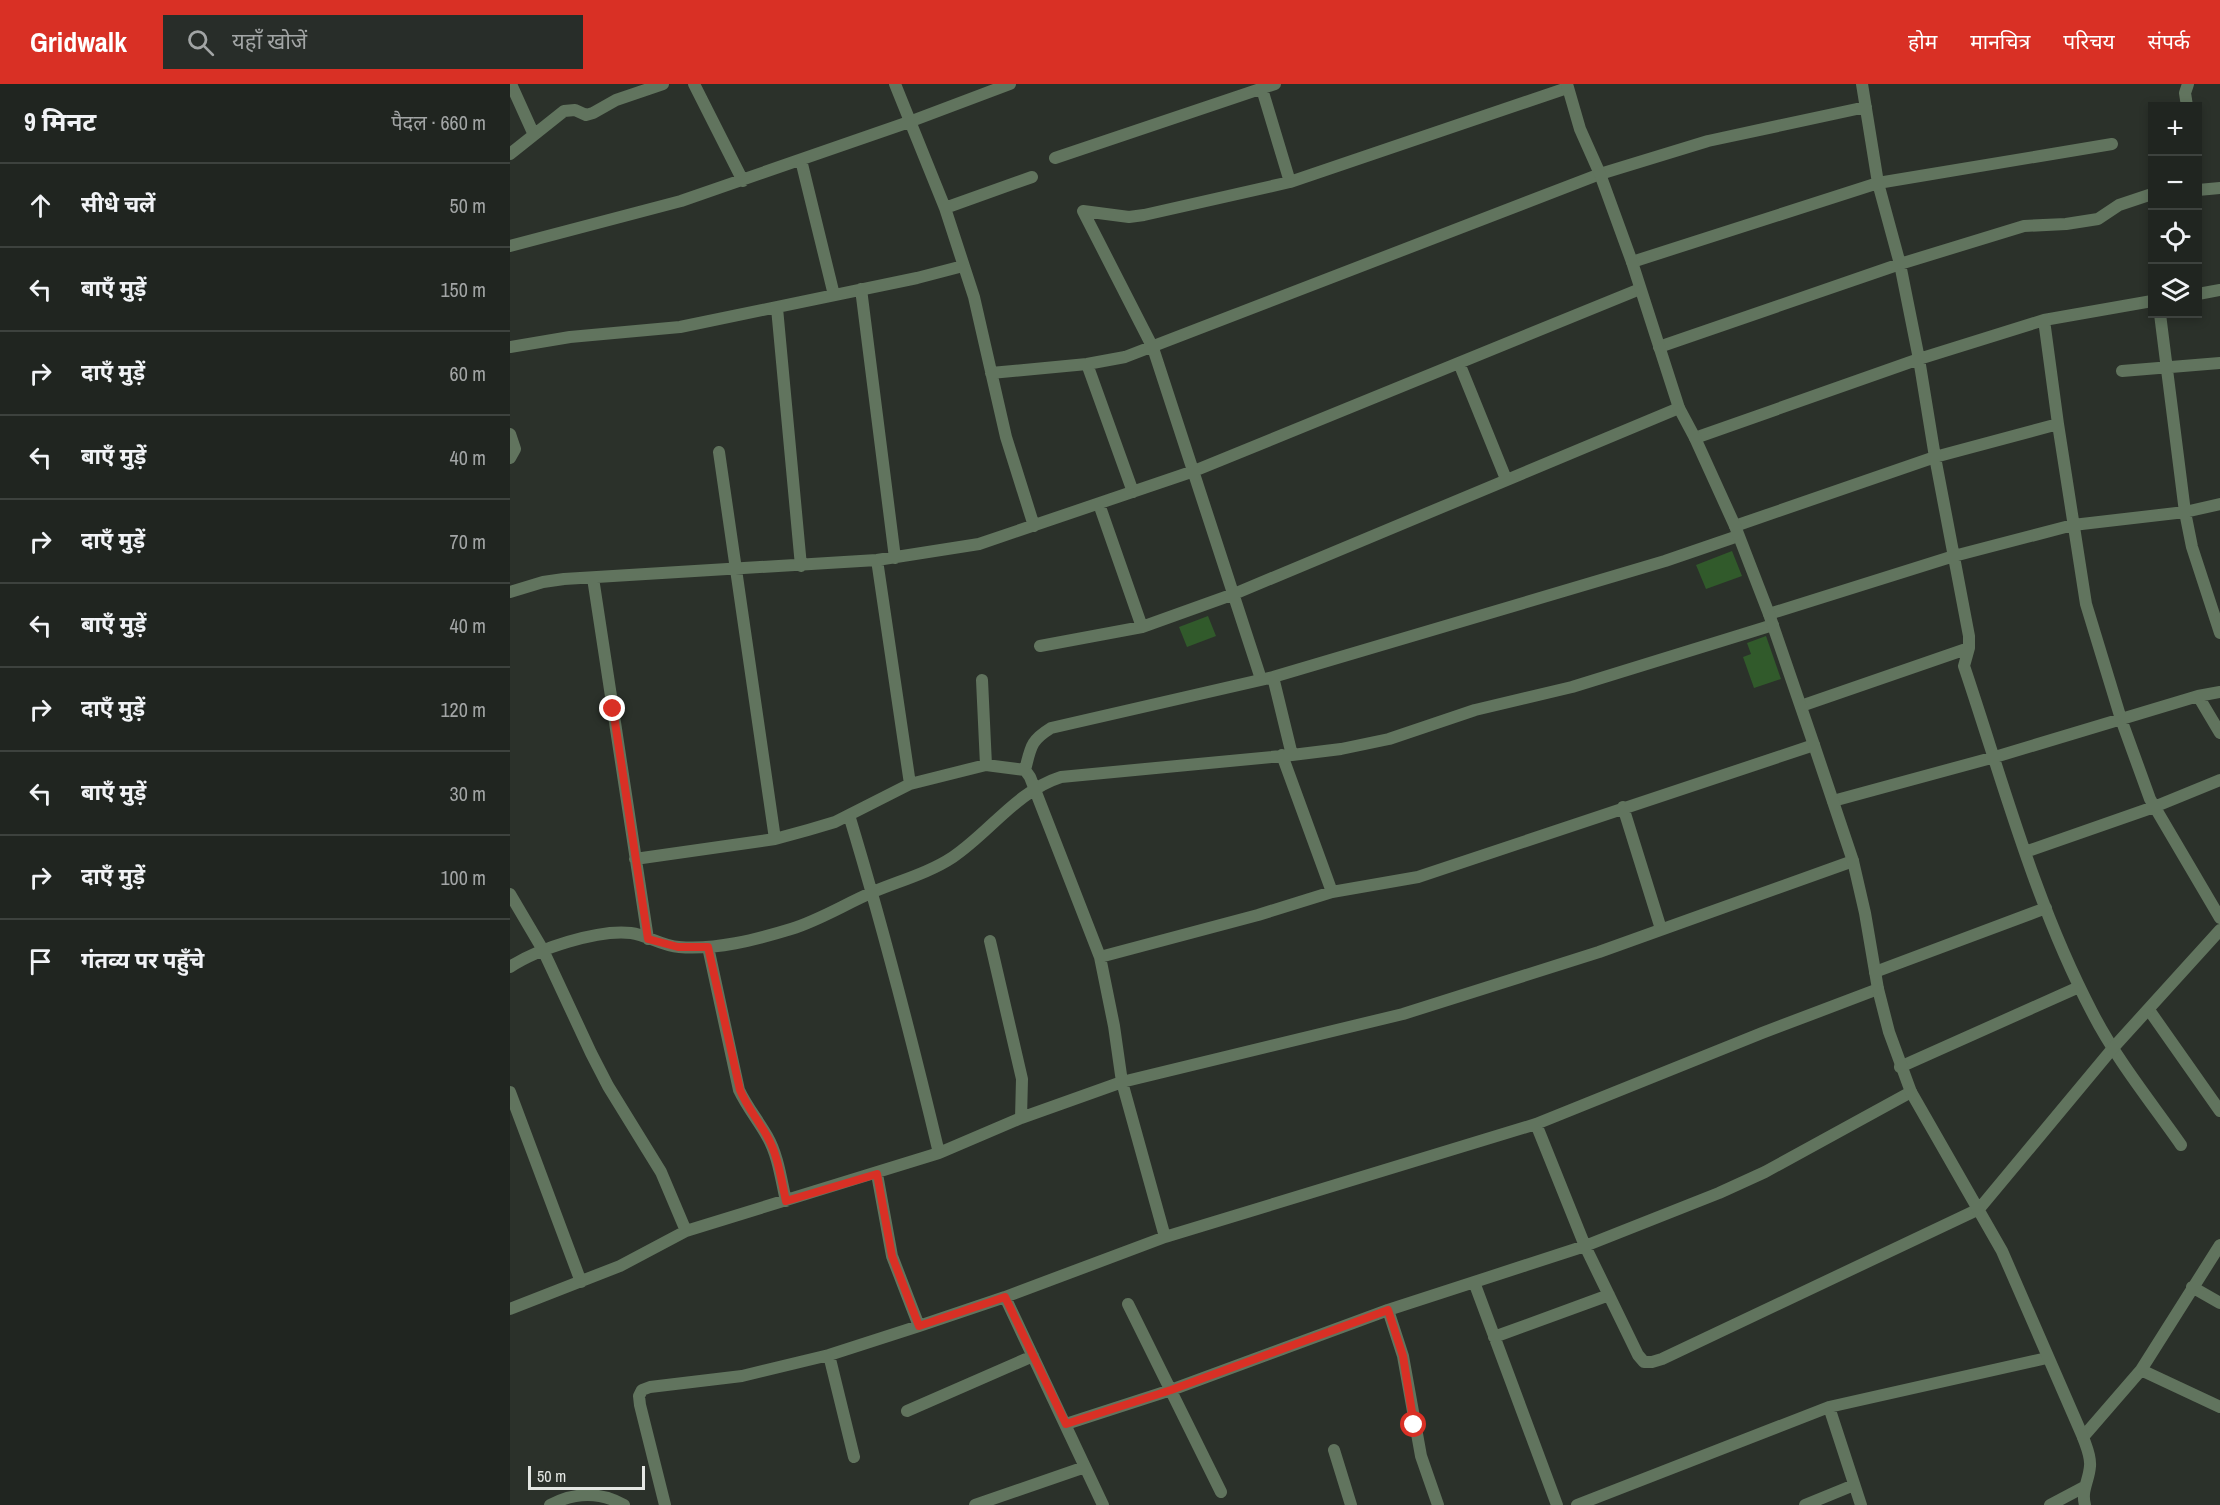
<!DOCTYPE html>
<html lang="hi">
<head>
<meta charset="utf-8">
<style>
	:root { --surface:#202520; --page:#282d29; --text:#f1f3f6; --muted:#a2a5a5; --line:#3d423e; --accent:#d93025 }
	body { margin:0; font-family:"Archivo Narrow","Noto Sans Devanagari",sans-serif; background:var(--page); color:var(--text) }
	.controls { position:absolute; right:18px; top:18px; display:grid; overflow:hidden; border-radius:0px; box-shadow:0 3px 9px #0003 }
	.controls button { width:54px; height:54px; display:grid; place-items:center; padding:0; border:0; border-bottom:2px solid var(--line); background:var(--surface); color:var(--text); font:30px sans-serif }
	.scale { position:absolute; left:18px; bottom:15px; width:117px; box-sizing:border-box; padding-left:6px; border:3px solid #e4e7e3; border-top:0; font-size:16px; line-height:21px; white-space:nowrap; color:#e4e7e3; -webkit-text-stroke:4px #2b312a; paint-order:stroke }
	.stop { position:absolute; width:18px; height:18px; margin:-14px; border:4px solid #d93025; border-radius:50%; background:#fff }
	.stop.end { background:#d93025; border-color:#fff; box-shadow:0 2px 6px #0008 }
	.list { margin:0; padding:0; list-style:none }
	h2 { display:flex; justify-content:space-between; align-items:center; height:78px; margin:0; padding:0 24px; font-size:26px }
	h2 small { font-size:20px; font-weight:400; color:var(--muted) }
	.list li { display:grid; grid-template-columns:39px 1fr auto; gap:18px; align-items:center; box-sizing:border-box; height:84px; padding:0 24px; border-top:2px solid var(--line) }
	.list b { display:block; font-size:22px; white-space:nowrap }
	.list em { font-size:20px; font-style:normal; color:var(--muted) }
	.icon { flex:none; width:33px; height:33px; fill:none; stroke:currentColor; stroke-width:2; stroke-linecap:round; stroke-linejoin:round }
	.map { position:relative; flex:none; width:1710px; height:1421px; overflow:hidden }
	header { display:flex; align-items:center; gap:36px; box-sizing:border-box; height:84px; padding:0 30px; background:var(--accent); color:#fff }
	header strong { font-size:28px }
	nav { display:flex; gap:33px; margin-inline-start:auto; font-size:21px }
	.search { width:420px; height:54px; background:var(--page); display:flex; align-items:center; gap:15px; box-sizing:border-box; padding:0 21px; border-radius:0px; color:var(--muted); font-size:22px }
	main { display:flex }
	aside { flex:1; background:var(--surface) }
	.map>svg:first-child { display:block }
	.building { fill:#315a2b }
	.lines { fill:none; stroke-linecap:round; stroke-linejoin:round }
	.minor { stroke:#61745e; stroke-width:12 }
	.tertiary { stroke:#61745e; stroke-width:12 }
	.route { stroke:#d93025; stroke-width:8 }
</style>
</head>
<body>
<header>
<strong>Gridwalk</strong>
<div class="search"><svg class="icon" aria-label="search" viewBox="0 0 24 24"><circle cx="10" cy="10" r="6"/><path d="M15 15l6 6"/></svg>यहाँ खोजें</div>
<nav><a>होम</a><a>मानचित्र</a><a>परिचय</a><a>संपर्क</a></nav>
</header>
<main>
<aside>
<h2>9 मिनट<small>पैदल · 660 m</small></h2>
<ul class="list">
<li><svg class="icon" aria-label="ahead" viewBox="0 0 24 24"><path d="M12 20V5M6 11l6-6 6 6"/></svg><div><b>सीधे चलें</b></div><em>50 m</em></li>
<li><svg class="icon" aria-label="left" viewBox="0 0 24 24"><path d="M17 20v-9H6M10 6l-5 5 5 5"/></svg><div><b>बाएँ मुड़ें</b></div><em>150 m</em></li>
<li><svg class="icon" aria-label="right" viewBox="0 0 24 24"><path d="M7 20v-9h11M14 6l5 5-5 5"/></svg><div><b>दाएँ मुड़ें</b></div><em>60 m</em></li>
<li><svg class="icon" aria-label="left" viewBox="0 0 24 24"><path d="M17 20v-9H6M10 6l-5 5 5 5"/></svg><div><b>बाएँ मुड़ें</b></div><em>40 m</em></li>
<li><svg class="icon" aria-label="right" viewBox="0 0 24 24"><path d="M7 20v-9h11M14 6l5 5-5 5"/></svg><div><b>दाएँ मुड़ें</b></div><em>70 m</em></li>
<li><svg class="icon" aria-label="left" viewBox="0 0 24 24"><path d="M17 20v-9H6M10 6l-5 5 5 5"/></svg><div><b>बाएँ मुड़ें</b></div><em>40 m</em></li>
<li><svg class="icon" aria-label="right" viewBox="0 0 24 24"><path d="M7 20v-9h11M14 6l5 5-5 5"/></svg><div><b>दाएँ मुड़ें</b></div><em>120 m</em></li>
<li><svg class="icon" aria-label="left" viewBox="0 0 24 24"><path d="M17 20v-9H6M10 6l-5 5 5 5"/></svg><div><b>बाएँ मुड़ें</b></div><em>30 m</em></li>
<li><svg class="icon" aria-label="right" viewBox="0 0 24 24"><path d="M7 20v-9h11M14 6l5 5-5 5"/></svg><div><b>दाएँ मुड़ें</b></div><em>100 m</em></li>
<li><svg class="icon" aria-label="arrive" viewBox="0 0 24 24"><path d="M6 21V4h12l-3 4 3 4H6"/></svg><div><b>गंतव्य पर पहुँचे</b></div></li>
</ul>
</aside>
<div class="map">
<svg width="1710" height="1421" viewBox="0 0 1710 1421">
	<rect width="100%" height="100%" fill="#2b312a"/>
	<path class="building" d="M 1222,467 L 1232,492 L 1196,505 L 1186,481 Z
		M 698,532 L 706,552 L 677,563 L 669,543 Z
		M 1256,552 L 1271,595 L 1244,604 L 1233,573 L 1241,570 L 1237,559 Z"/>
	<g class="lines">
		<path class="minor" d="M 1,0 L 24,51
			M 184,0 L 233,97
			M 385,0 L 435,124 L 464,213 L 496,353 L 524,442
			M 1352,0 L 1368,99 L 1390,180 L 1409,275 L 1425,373 L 1459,552 L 1459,564 L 1454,582 C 1493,698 1525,819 1582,928 C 1606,975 1641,1018 1671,1061
			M 752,5 L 780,98
			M 1677,22 L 1675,9 L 1678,0
			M 0,70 L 54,27 L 65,26 L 76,31 L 83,29 L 106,16 L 153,0
			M 545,74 L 765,0
			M 291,76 L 324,211
			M 1688,106 L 1710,104
			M 435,124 L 522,93
			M 0,162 L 171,117 L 399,38 L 500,0
			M 1122,178 L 1368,99 L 1602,60
			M 351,205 L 385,474
			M 1688,210 L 1710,206
			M 267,224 L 291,482
			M 1650,230 L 1675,428 L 1682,463 L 1710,549
			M 0,263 L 60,253 L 170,243 L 407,194 L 453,182
			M 1149,263 L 1390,180 L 1514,142 L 1556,140 L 1588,135 L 1609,121 L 1642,110
			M 949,279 L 996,395
			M 577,280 L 623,408
			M 1612,287 L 1710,279
			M 481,289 L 577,280 L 615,273 L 1090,90 L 1198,57 L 1356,23
			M 1548,340 L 1576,520 L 1611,635 L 1640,715 L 1710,834
			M 0,350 L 5,365 L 0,374
			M 1185,354 L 1409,275 L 1534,236
			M 209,368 L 265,755
			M 589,420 L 632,543
			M 1225,442 L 1425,373 L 1548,340 L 1534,236 L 1642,217
			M 367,476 L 400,700
			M 83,494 L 138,855
			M 0,508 L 33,498 L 54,495 L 367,476 L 469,460 L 684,387 L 1130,205
			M 1259,530 L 1444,472 L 1563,441 L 1675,428 L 1710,420
			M 530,562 L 632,543 L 724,510 L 1169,324
			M 763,593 L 782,671
			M 751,595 L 643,264 L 573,127 L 619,133 L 634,131 L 780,98 L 1057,4
			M 472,596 L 476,681
			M 1688,612 L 1710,649
			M 1291,622 L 1459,564
			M 772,671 L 822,808
			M 515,686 C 521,663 520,657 541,644 L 763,593 L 1155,477 L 1228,452
			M 1323,717 L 1485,673 L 1688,612 L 1710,608
			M 1113,723 L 1151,845
			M 339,731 C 373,843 402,956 429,1069
			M 1515,768 L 1644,723 L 1710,696
			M 125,775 L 265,755 L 298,746 L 325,738 L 400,700 L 476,681 L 515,686 L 520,693 L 590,873 L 604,942 L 612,998 L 655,1153
			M 0,810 L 33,866 L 81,969 L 98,1002 L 151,1088 L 176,1147
			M 480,857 L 512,995 L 511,1034
			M 198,863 L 229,1006 C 237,1023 248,1036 257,1052 C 268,1071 271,1095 276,1117
			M 590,873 L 748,831 L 822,808 L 908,793 L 1304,661
			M 0,883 C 27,865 88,845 121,849 C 137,851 152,862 169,863 C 206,866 245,856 281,845 C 310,836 335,820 363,808 C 389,797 419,789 443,773 C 480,748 507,707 551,693 L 782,671 L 831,665 L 879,655 L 965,626 L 1062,603 L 1263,541
			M 1365,888 L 1536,824
			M 1639,926 L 1710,1027
			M 1390,983 L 1569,903
			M 0,1008 L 71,1198
			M 1026,1040 L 1075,1162 L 1128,1271 L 1134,1278 L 1142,1278 L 1152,1275 L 1469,1125
			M 367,1090 L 382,1172 L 409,1242
			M 964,1198 L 1047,1421
			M 1682,1203 L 1710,1219
			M 495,1213 L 593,1421
			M 618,1220 L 711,1408
			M 0,1225 L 110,1182 L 176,1147 L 429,1069 L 511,1034 L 612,998 L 893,930 L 1089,868 L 1343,777
			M 878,1226 L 893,1272 L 911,1372 L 928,1421
			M 984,1253 L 1099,1211
			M 319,1271 L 344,1373
			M 1631,1286 L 1710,1323
			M 1319,1323 L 1351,1421
			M 397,1327 L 523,1272
			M 556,1340 L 661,1306 L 878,1226 L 1075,1162 L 1209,1109 L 1255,1088 L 1401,1008
			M 1573,1353 L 1631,1286 L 1710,1161
			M 824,1366 L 841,1421
			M 40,1421 C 65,1408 89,1407 114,1421
			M 155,1421 L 130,1321 L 129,1312 L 132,1306 L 140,1303 L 232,1292 L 319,1271 L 409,1242 L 495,1213 L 655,1153 L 1026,1040 L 1252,949 L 1368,905
			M 465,1421 L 575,1383
			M 1067,1421 L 1319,1323 L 1537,1274
			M 1295,1421 L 1344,1401"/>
		<path class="tertiary" d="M 1057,0 L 1070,45 L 1090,90 L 1122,178 L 1169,324 L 1185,354 L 1225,442 L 1259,530 L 1304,661 L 1343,777 L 1355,829 L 1368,905 L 1379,948 L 1401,1008 L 1492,1167 L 1573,1353 C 1576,1362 1581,1372 1580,1382 C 1579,1397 1571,1406 1575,1421
			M 1469,1125 L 1603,964 L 1710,846
			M 1540,1421 L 1574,1403"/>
	</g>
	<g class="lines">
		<path class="route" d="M 103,625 L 138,855 L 168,863 L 198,863 L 230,1006 C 237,1023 248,1036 257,1052 C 268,1071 271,1095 276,1117 L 367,1090 L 382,1172 L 409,1242 L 495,1213 L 556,1340 L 661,1306 L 878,1226 L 893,1272 L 904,1341"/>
	</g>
</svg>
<div class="controls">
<button>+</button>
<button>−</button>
<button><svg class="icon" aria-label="locate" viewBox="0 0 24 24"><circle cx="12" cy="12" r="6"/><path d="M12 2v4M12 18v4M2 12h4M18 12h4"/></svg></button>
<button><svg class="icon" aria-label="layers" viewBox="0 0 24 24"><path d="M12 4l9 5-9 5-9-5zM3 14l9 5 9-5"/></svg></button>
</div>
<div class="scale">50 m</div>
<div class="stop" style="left:904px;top:1341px"></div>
<div class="stop end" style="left:103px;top:625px"></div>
</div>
</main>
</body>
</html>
